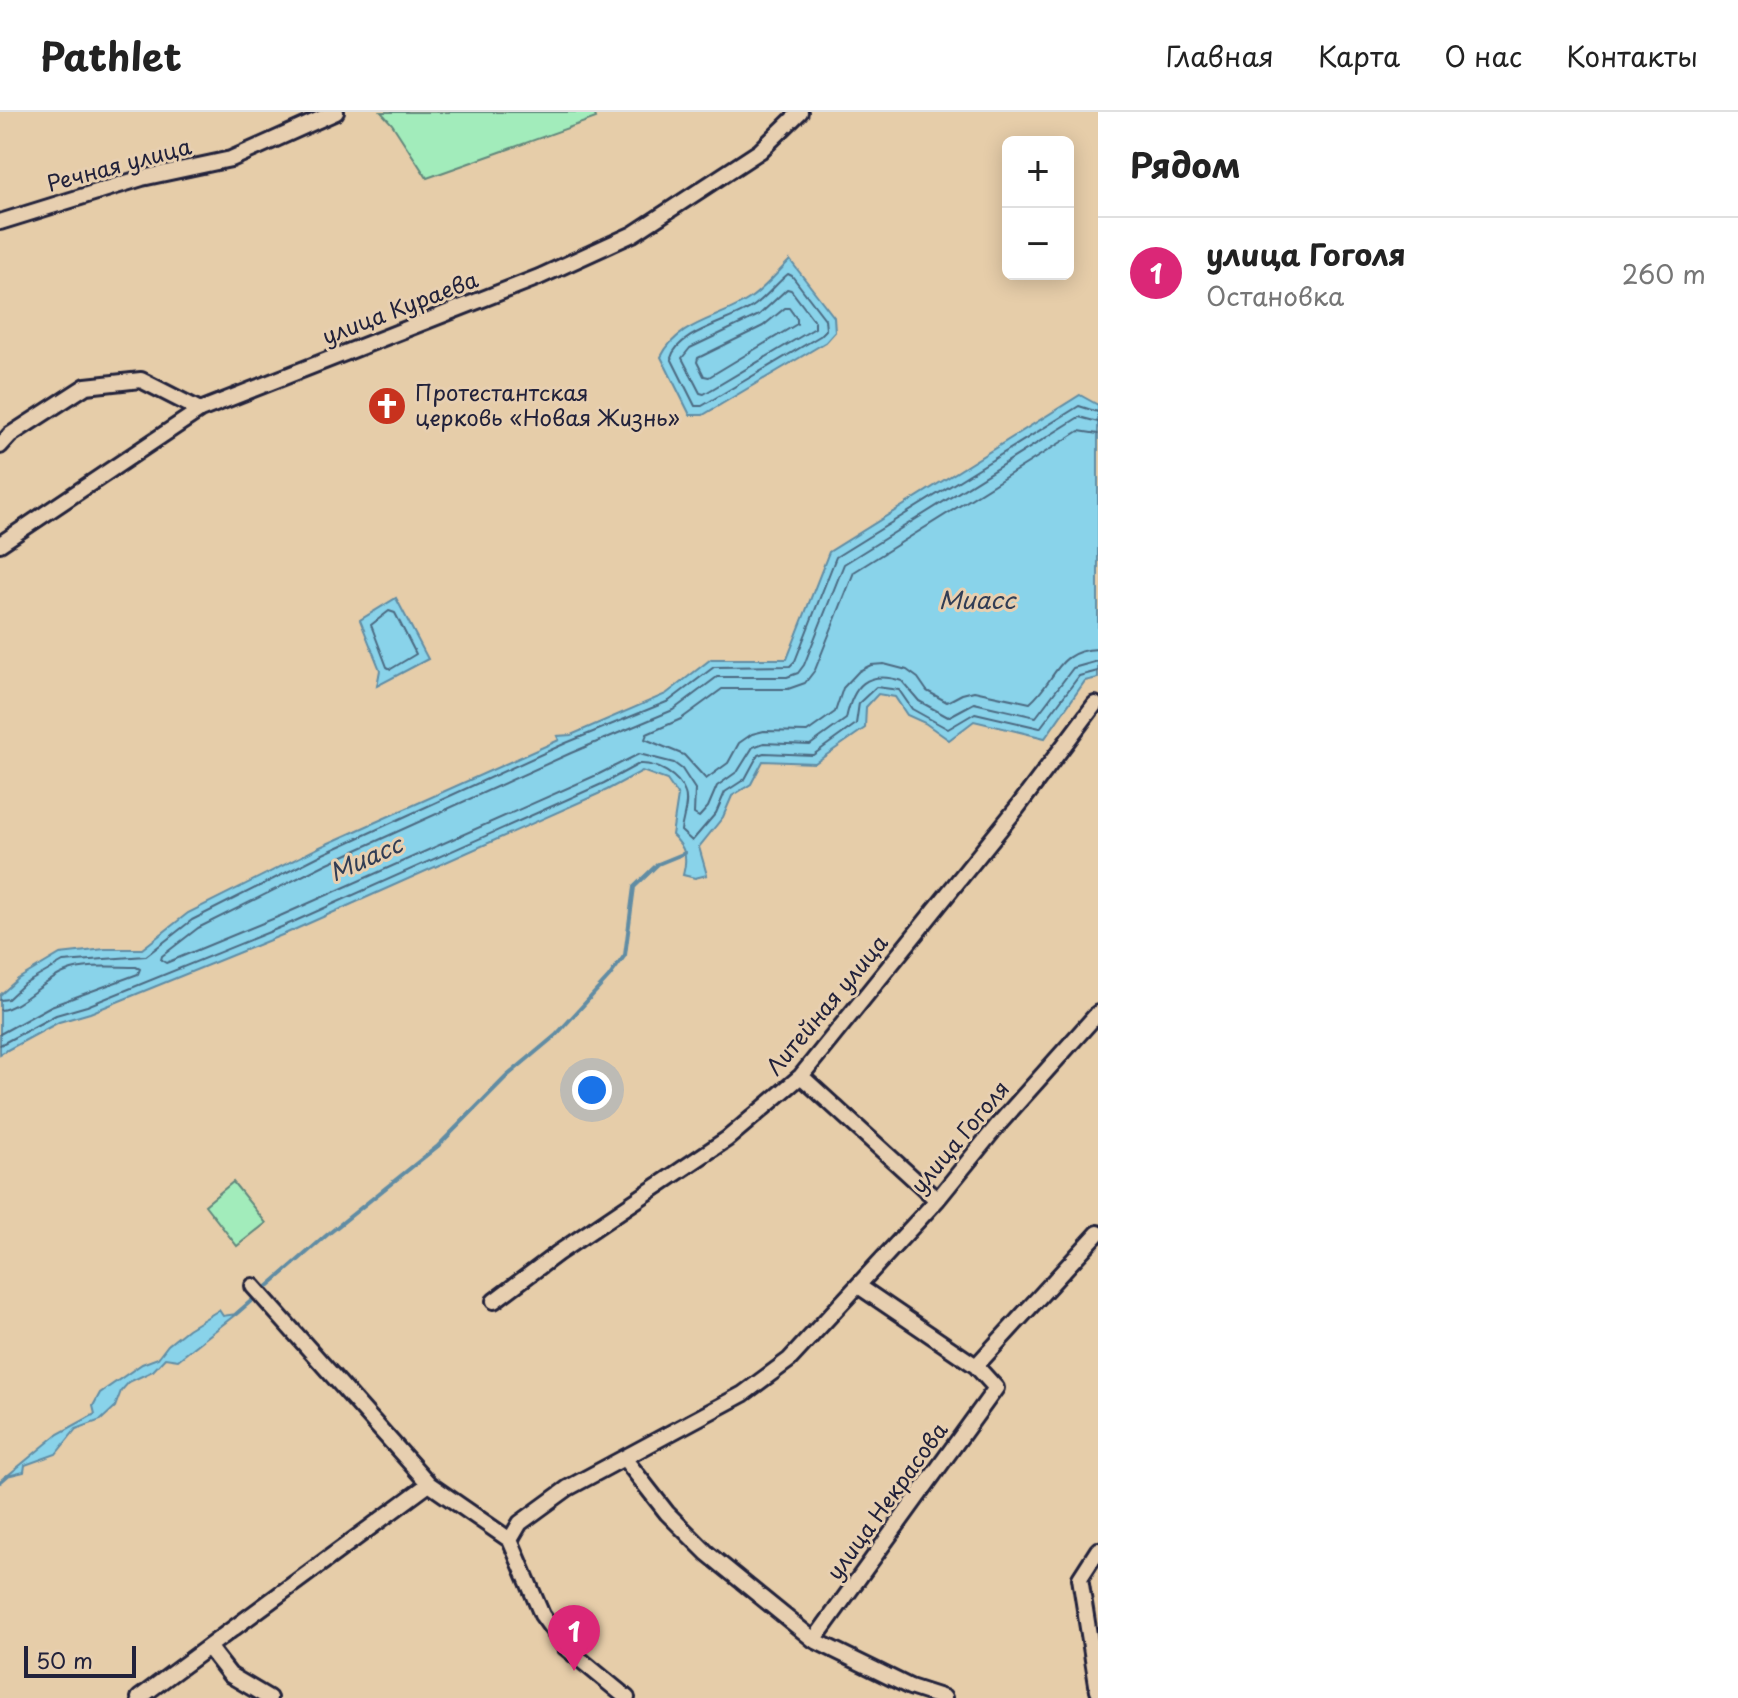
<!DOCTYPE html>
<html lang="ru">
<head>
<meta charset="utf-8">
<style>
	:root { --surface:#fff; --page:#f2f2f2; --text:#222; --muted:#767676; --line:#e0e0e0; --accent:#db2777 }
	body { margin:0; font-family:"Playpen Sans",sans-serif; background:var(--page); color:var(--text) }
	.controls { position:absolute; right:24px; top:24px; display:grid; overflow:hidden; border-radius:12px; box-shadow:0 4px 20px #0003 }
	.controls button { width:72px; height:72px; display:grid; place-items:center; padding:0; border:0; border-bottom:2px solid var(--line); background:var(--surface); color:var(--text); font:40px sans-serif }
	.scale { position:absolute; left:24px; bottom:20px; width:112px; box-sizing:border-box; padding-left:8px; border:4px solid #22223b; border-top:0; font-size:22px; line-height:28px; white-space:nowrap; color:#22223b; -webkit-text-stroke:6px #e7cfb0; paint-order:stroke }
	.you { position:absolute; left:592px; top:978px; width:28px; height:28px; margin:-20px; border:6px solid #fff; border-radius:50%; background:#1a73e8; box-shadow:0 0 0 12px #1a73e833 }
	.badge { display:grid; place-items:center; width:52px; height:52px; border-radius:50%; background:var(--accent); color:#fff; font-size:26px; font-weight:700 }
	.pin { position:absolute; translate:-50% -66px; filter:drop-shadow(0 2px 4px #0008) }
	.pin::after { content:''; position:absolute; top:42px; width:28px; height:24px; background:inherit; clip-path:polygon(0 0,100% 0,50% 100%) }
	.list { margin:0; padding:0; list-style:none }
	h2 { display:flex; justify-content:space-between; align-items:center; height:104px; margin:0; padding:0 32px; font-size:34px }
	h2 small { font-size:26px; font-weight:400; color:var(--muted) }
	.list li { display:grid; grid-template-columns:52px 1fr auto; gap:24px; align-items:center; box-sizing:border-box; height:112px; padding:0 32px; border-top:2px solid var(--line) }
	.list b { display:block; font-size:30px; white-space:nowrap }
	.list p { margin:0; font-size:26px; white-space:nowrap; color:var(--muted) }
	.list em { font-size:26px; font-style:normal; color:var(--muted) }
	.map { position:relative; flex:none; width:1098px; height:1586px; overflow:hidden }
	header { display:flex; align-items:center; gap:48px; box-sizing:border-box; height:112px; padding:0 40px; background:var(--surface); border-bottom:2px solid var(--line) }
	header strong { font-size:38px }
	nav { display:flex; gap:44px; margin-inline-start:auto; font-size:28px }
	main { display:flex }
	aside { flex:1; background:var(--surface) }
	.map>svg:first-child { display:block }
	.green { fill:#a2ecbb; stroke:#62877b; stroke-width:2 }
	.water { fill:#89d3ea; stroke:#608ca4; stroke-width:2 }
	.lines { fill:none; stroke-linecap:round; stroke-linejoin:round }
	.shore { stroke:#4b6981; stroke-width:2 }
	.stream { stroke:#608ca4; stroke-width:4 }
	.minor-casing { stroke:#22223b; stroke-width:20 }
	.minor { stroke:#e7cfb0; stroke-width:14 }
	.labels { text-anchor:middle; stroke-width:6; stroke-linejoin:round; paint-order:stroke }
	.street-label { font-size:22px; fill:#22223b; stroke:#e7cfb0 }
	.poi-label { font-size:22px; fill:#22223b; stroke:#e7cfb0; text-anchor:start }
	.water-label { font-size:24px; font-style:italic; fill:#313d55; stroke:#e7cfb0 }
</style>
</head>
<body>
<header>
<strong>Pathlet</strong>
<nav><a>Главная</a><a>Карта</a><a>О нас</a><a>Контакты</a></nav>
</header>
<main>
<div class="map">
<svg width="1098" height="1586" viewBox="0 0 1098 1586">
	<rect width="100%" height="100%" fill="#e6cda9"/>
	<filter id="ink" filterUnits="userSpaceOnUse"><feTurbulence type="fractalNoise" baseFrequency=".0125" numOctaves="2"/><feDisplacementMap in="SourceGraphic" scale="16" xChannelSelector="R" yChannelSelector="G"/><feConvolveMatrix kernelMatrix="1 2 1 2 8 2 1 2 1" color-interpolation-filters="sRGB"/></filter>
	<g filter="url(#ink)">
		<path class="green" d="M 381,0 L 594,0 L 596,6 L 427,66 L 392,12 Z
			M 233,1070 L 266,1111 L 237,1134 L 205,1093 Z"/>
		<path class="water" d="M 790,148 L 834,205 L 835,220 L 826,230 L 703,303 L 690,303 L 661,245 C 678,210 720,207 749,187 C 764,177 777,161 790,148 Z
			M 1080,283 L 1098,293 L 1098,566 L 1085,569 L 1045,626 L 974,609 L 949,628 L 925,611 L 907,603 L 895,585 L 878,582 L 866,595 L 865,616 L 815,651 L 763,649 L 751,672 L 732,684 L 723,705 L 699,735 L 707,763 L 695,766 L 683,763 C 688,745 685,735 672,723 L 678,684 L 667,668 L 642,659 L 607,678 L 287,821 L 90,901 L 59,910 L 0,942 L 0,883 L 18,867 L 60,842 L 105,837 L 142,837 L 188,801 L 320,735 L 559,628 L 557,624 L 571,623 L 666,582 L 711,547 L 787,547 L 829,440 Z
			M 396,486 L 428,547 L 377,574 L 380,558 L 360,508 Z
			M 219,1198 L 223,1204 L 236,1202 L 178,1248 L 165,1246 L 153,1259 L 129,1270 L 121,1279 L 115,1295 L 101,1308 L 76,1317 L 56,1342 L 25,1353 L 24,1360 L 7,1364 L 58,1322 L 95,1302 L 93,1294 L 100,1281 L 142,1252 L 158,1246 L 168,1233 L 188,1217 Z"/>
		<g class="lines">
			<path class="shore" d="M 788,162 L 792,164 L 825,207 L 826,218 L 820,224 L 702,294 L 695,294 L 671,246 C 678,219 734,209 755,193 C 767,184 777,171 788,162 Z
				M 787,177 L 791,178 L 815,210 L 815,216 L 704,282 L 700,281 L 682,246 L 690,236 L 759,203 Z
				M 785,196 L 789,196 L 797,207 L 797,212 L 709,265 L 704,264 L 697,250 L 698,246 L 763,214 Z
				M 1098,310 L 1079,305 L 844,452 L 804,553 L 798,561 L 787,565 L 717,565 L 673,598 L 571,641 L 328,751 L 198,816 L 162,844 L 161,848 L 166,851 L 280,804 L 599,662 L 639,642 L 674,651 L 682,657 L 695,677 L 694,702 L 699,705 L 708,695 L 717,674 L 738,659 L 753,635 L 764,631 L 810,633 L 846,607 C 853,573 867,558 902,569 L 919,589 L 948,605 L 974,591 L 1036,605 L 1073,556 L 1098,549
				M 1098,322 L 1079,319 L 854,460 L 815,558 L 805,571 L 788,577 L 722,577 L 681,607 L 647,622 L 645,627 L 684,643 L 706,667 L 728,651 L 739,631 L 752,622 L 764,619 L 807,620 L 835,600 L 843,576 L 859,559 L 871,553 L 884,552 L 907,558 L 918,566 L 927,579 L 947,590 L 962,582 L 974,579 L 1030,591 C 1057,568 1055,538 1098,537
				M 389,499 L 395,501 L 416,542 L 391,557 L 387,555 L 371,513 Z
				M 0,888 L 8,887 L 23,873 L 63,850 L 146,844 L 192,808 L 323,742 L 566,631 L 669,589 L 714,555 L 790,554 L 795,549 L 836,445 L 1079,294 L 1098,300
				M 0,898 C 19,897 45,867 66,860 C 86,852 115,855 136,855 L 140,857 L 138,862 L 51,894 L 0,922
				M 0,933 L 56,903 L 87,894 L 284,814 L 604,671 L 639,652 C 656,651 679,663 685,681 C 689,691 682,708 681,719 L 692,729 L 716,701 L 725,680 L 745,667 L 758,643 L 764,641 L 813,643 L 856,612 L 859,591 L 876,575 L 899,578 L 912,597 L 948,617 L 975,601 L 1040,616 L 1079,564 L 1098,559"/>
			<path class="stream" d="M 236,1202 L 327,1123 L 438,1034 L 507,964 L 556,923 L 609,865 L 625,843 L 634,775 L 658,752 L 685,741
				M 0,1370 L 7,1364"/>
			<defs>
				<path id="minor" d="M 0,110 L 142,66 L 231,47 L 336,0
					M 0,334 L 10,323 L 86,274 L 141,268 L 200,298 L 539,165 L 633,122 L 760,39 L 800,0
					M 0,432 L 200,298
					M 801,964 L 937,1088
					M 494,1189 L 558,1141 L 727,1027 L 801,964 L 1017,696 L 1095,592
					M 976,1254 L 1098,1121
					M 624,1346 L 667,1401 L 707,1441 L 814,1528 L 910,1575 L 944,1586
					M 429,1372 L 510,1428 L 542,1503 L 565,1535 L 627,1586
					M 510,1428 L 520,1411 L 568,1376 L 743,1282 L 789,1248 L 937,1088 L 997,1014 L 1098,901
					M 1098,1438 L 1080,1466 L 1098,1579
					M 814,1528 L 996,1276 L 976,1254 L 860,1175
					M 209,1536 L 230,1563 L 269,1586
					M 139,1586 L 429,1372 L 253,1174"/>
			</defs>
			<use href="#minor" class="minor-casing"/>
			<use href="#minor" class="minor"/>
		</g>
	</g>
	<defs>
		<symbol id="church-disc" viewBox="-11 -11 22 22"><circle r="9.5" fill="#c8321e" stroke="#e7cfb0"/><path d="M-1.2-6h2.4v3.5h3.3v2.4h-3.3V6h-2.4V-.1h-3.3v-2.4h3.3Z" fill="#fff"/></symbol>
	</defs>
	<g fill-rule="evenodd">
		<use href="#church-disc" x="365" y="272" width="44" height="44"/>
	</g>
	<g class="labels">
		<g class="street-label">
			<text transform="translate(119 53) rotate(-15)" y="8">Речная улица</text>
			<text transform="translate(400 196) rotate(-21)" y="8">улица Кураева</text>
			<text transform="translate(827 893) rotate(-50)" y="8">Литейная улица</text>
			<text transform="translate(960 1025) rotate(-50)" y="8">улица Гоголя</text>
			<text transform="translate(887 1389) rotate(-54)" y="8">улица Некрасова</text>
		</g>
		<g class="poi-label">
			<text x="415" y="289">Протестантская<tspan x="415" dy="25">церковь «Новая Жизнь»</tspan></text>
		</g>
		<g class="water-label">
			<text x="977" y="497">Миасс</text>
			<text transform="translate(366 747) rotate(-24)" y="8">Миасс</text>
		</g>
	</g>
</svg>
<div class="controls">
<button>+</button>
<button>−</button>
</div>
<div class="scale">50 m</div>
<div class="you"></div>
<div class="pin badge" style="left:574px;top:1559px">1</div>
</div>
<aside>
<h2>Рядом<small></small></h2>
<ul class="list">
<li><span class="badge">1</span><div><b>улица Гоголя</b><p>Остановка</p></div><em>260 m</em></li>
</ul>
</aside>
</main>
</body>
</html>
